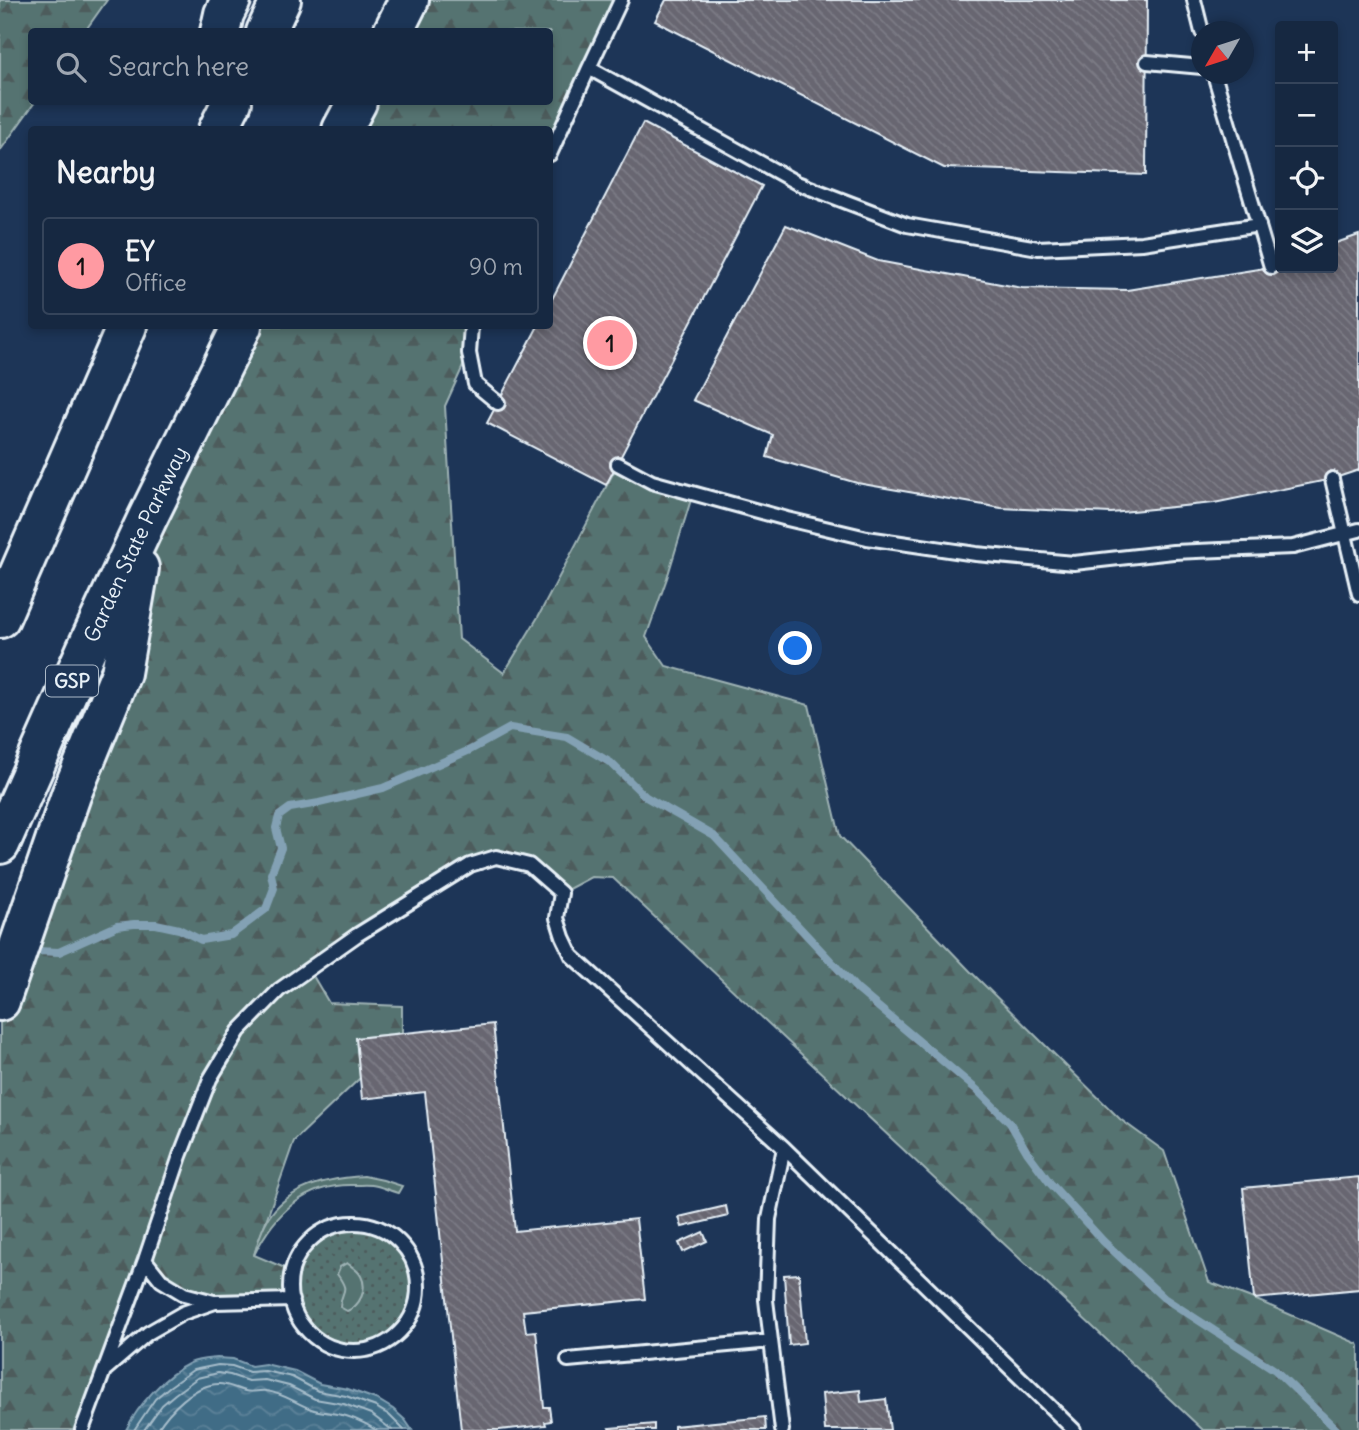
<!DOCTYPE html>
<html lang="en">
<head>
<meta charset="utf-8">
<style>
	:root { --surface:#162841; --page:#1f3048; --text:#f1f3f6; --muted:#9ea6b1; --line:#35445a; --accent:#ff9aa2 }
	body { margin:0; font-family:Delius,sans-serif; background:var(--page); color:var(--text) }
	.controls { position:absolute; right:21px; top:21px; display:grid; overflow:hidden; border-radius:7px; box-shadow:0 4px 10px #0003 }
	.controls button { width:63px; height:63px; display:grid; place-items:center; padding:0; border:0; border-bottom:2px solid var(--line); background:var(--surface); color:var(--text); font:35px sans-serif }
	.compass { position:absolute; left:1191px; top:21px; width:63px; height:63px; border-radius:50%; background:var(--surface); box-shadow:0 4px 10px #0003; rotate:231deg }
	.you { position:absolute; left:796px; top:649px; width:24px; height:24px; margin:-18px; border:5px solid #fff; border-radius:50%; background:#1a73e8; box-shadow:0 0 0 10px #1a73e833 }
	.badge { display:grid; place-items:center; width:46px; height:46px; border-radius:50%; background:var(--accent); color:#111; font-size:23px; font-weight:700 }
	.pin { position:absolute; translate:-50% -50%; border:4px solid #fff; box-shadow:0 2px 7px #0006 }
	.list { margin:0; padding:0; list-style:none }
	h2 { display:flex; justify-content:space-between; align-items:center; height:91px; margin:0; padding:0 28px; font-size:30px }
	h2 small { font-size:23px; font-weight:400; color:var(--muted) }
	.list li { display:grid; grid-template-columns:46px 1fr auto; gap:21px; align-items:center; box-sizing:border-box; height:98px; margin:0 14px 14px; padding:0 14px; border:2px solid var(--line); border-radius:7px }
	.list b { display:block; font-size:26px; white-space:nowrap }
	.list p { margin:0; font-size:23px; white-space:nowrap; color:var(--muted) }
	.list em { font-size:23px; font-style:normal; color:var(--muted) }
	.icon { flex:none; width:38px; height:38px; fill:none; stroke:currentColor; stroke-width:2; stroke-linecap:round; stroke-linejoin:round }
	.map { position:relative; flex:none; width:1359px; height:1430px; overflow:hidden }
	.search { position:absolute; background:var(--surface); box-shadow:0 4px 10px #0003; left:28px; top:28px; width:525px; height:77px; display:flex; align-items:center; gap:18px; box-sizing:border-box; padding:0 24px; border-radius:7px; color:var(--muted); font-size:26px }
	.panel { position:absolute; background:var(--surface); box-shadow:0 4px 10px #0003; left:28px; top:126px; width:525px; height:203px; border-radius:7px }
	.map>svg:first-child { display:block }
	.grass { fill:url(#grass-dots); stroke:#9eb2b4; stroke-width:2 }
	.forest { fill:url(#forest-firs); stroke:#9eb2b4; stroke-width:2 }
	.garden { fill:#557371; stroke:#9eb2b4; stroke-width:2 }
	.water { fill:url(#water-waves); stroke:#83a1b4; stroke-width:2 }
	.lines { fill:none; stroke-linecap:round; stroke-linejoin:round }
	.shore { stroke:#a5bcca; stroke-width:2 }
	.stream { stroke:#83a1b4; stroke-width:8 }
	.building { fill:url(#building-back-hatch); stroke:#e8f1f8; stroke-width:2 }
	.lane-casing { stroke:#e8f1f8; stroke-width:18 }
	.highway-casing { stroke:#e8f1f8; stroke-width:44 }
	.lane { stroke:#1d3557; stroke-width:12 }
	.highway { stroke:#1d3557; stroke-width:38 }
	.labels { text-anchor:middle; stroke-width:5; stroke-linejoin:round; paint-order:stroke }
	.shield { fill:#1d3557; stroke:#abb9c8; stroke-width:2 }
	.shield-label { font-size:19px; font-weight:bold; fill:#e8f1f8 }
	.street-label { font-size:21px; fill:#e8f1f8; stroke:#1d3557 }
</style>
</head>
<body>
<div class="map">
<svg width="1359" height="1430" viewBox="0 0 1359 1430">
	<defs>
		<pattern id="grass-dots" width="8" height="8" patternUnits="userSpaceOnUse" patternTransform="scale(1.75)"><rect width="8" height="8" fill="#557371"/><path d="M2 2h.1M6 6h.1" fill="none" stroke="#4d5b5c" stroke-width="1.8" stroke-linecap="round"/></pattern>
		<pattern id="forest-firs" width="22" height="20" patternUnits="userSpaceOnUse" patternTransform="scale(1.75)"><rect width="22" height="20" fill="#557371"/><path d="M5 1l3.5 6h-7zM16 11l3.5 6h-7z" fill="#4d5b5c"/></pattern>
		<pattern id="water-waves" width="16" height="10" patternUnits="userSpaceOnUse" patternTransform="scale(1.75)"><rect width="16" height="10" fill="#406c86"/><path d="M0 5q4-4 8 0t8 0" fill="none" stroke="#5c8198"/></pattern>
		<pattern id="building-back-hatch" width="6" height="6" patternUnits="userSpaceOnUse" patternTransform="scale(1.75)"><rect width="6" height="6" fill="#676671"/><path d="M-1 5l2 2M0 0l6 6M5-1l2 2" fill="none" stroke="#7d7c86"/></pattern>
	</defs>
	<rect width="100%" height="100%" fill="#1d3557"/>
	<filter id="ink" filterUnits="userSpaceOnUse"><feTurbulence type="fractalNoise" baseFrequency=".0143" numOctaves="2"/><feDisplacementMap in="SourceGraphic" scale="14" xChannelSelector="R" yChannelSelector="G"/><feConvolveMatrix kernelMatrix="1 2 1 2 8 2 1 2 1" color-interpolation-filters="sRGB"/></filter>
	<g filter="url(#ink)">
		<path class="grass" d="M 357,1223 C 364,1225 372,1225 378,1228 C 388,1231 397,1239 403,1247 C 439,1294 402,1360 343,1349 C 326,1346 310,1336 300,1321 C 283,1294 290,1254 317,1235 C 329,1226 343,1225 357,1223 Z"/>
		<path class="forest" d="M 0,0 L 107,0 L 85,31 L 32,32 L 32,102 L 35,102 L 0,151 Z
			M 409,0 L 621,0 L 550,154 L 550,130 L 342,130 L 357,102 L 550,102 L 550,32 L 393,31 Z
			M 242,326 L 471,326 L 469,353 L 445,406 L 459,639 L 504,673 L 538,617 L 618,464 L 693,493 L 667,578 L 646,637 L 666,666 L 809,705 L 840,836 L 970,971 L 1120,1119 L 1164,1151 L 1209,1282 L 1254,1299 L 1358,1344 L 1359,1346 L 1359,1430 L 1203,1430 L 613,878 L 591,877 L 561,893 L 529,865 L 496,857 L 470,865 L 309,969 L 329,1003 L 402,1006 L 402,1033 L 356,1038 L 360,1078 L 294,1141 L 254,1255 L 292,1271 L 290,1286 L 292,1300 L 215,1302 L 184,1294 L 146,1261 L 82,1430 L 0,1430 L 0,1001 L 26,926 L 147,519 Z"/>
		<path class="garden" d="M 364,1176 L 383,1180 L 402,1186 L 398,1193 C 391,1191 384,1188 377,1186 C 370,1184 362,1185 355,1185 C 305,1183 275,1213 254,1255 C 257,1245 260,1234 265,1224 C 283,1188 328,1178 364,1176 Z
			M 347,1263 C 352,1267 358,1270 361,1276 C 368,1289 360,1306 347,1311 L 340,1307 C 341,1288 351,1294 337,1274 L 340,1267 Z"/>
		<path class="water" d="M 217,1358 L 233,1359 L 251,1366 L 265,1364 L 295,1371 L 320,1384 L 348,1389 L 378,1400 L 393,1409 L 405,1420 L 412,1430 L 126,1430 C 138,1405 165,1375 190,1363 C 199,1359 208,1359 217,1358 Z"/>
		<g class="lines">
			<path class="shore" d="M 134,1430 L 155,1399 L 169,1387 L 193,1370 L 218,1365 L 232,1366 L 249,1372 L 265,1371 L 292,1377 L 318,1391 L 346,1396 L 376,1407 L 389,1415 L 404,1430
				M 144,1430 L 162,1405 L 175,1394 L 197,1378 L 218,1373 L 230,1375 L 248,1381 L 265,1380 L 289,1386 L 315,1399 L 344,1404 L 371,1414 L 392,1430
				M 157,1430 C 169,1411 194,1384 219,1384 C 228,1384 236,1389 245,1391 C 252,1393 259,1390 266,1391 C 283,1393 295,1403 311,1409 C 319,1412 328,1412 337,1414 C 351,1416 365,1423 376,1430"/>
			<path class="stream" d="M 37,951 L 59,952 L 117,926 L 134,924 L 156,924 L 179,929 L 201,940 L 231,935 L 266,909 L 274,888 L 271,874 L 281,848 L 276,828 L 279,816 L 290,808 L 319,803 L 383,788 L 470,750 L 510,728 L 567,737 L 611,763 L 646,797 L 714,836 L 857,989 L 977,1090 L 1010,1123 L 1027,1152 L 1050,1183 L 1103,1241 L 1164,1298 L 1275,1370 L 1337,1430"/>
		</g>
		<path class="building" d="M 666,0 L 1147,0 L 1146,175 L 944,168 L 655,21 Z
			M 643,123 L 762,186 L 606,485 L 487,423 L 538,326 L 550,326 L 550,303 Z
			M 786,225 L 878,261 L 1022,288 L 1127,290 L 1271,267 L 1280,264 L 1280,268 L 1333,268 L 1333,244 L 1359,235 L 1359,470 L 1332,479 L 1214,503 L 1111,513 L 1001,508 L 857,483 L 767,457 L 773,435 L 693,400 Z
			M 493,1024 L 515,1231 L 636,1219 L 645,1299 L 523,1311 L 526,1332 L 536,1331 L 544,1407 L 549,1407 L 551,1421 L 545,1422 L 546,1425 L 499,1430 L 461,1430 L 425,1092 L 362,1099 L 356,1038 Z
			M 1359,1177 L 1359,1289 L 1254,1299 L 1243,1188 Z
			M 726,1206 L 728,1216 L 682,1227 L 679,1217 Z
			M 703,1232 L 707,1241 L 683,1252 L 679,1243 Z
			M 799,1274 L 805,1343 L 789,1345 L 784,1275 Z
			M 860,1390 L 861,1402 L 886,1399 L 890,1430 L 825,1430 L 822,1394 Z
			M 765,1417 L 766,1430 L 674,1430 L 674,1426 Z
			M 654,1424 L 654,1430 L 610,1430 L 609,1428 Z"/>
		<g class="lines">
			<defs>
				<path id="lane" d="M 621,0 L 589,68 L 797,183 L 907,225 L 1038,248 L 1142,243 L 1259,225
					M 1194,0 L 1202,32
					M 1147,62 L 1202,67
					M 1214,74 L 1271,267
					M 550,154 L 589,68
					M 471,326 L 469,353 L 475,384 L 498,403
					M 618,464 L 652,482 L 787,519 L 867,538 L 976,554 L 1074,563 L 1173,552 L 1293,547 L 1359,530
					M 1332,479 L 1359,594
					M290 1287a64 64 0 1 1 128 0a64 64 0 1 1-128 0Z
					M 145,1260 L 161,1280 L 184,1294 L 214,1302
					M 568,1360 L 771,1341
					M 106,1369 L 148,1333 L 183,1313 L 215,1302 L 292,1300
					M 82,1430 L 145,1260 L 180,1156 L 210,1079 L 239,1031 L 279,990 L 357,935 L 470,865 L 496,857 L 529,865 L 561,893 L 557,918 L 563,937 L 572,956 L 784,1148 L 1074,1430
					M 782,1430 L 766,1300 L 769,1219 L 784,1148"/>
				<g id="highway">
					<path d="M 220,32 L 224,14 L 231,0"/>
					<path d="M 266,32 L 281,0"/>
					<path d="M 393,32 L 409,0"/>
					<path d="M 218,130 L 232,102"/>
					<path d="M 342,130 L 357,102"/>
					<path d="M 0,618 L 127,326"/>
					<path id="s1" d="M 0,844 L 86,650 L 147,519 L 242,326"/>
					<path d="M 0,1001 L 71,795 L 121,673 L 139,568"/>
				</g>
			</defs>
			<use href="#lane" class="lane-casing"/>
			<use href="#highway" class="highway-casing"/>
			<use href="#lane" class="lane"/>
			<use href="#highway" class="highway"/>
		</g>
	</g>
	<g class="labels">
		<rect class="shield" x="46" y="665.5" width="52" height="31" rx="5"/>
		<g class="shield-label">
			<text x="72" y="688">GSP</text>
		</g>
		<g class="street-label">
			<text dy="7" stroke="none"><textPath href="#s1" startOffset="329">Garden State Parkway</textPath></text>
		</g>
	</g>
</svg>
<div class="controls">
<button>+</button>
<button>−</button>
<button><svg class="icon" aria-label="locate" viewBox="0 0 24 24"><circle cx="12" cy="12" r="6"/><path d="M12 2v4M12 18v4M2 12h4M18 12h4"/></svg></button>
<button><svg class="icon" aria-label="layers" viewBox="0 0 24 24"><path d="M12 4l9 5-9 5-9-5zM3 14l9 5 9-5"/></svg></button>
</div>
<svg class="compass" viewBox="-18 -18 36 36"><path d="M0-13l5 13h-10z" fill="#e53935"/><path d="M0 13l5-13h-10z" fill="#9ea6b1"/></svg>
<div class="you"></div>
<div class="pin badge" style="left:610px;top:343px">1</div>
<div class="search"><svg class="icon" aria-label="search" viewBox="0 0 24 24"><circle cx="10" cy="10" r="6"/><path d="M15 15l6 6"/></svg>Search here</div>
<section class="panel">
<h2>Nearby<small></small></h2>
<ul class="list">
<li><span class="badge">1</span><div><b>EY</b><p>Office</p></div><em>90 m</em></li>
</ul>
</section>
</div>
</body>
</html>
